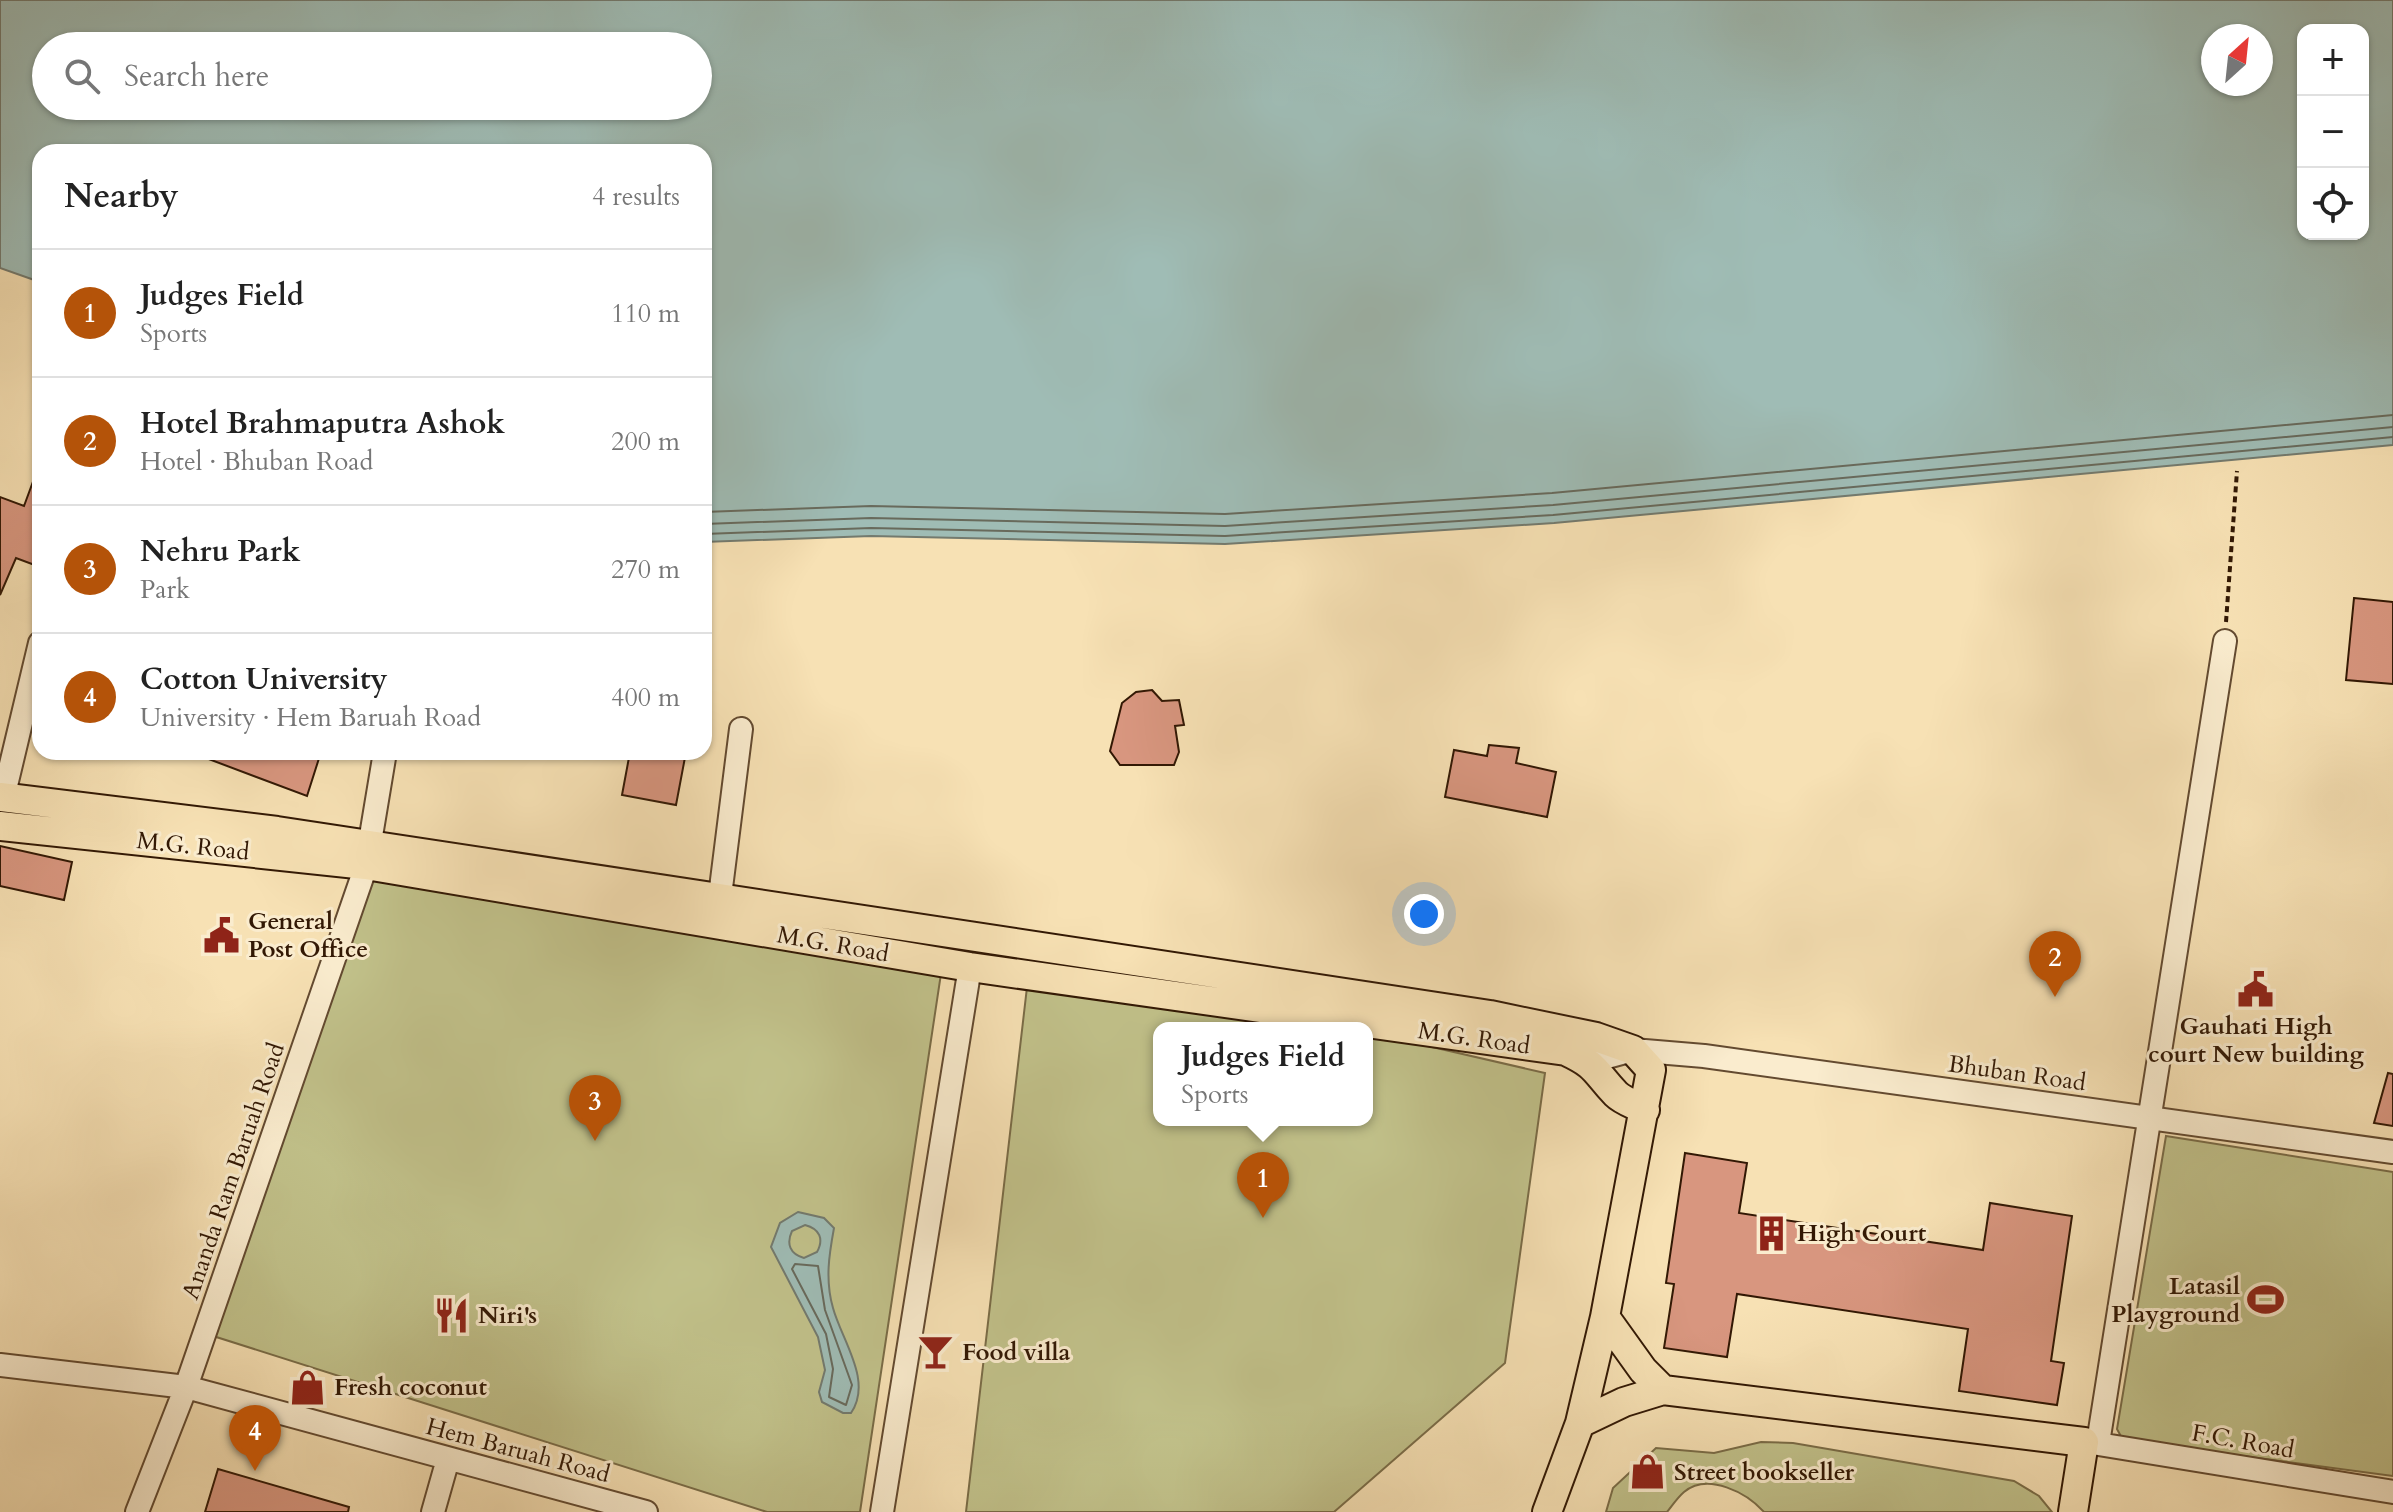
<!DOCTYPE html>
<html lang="en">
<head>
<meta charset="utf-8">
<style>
	:root { --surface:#fff; --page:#f2f2f2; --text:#222; --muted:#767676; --line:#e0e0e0; --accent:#b45309 }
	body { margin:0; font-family:Cardo,serif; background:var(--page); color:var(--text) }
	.controls { position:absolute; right:24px; top:24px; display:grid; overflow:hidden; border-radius:16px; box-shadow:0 2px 6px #0004 }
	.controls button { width:72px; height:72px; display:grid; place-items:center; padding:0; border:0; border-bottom:2px solid var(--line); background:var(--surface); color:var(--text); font:40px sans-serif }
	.compass { position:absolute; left:2201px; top:24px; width:72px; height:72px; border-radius:50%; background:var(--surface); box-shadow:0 2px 6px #0004; rotate:27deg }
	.you { position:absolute; left:1424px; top:914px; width:28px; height:28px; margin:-20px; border:6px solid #fff; border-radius:50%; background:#1a73e8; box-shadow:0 0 0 12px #1a73e833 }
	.badge { display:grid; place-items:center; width:52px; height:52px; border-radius:50%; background:var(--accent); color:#fff; font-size:26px; font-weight:700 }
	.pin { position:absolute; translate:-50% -66px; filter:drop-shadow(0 2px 4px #0008) }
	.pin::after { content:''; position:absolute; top:42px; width:28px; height:24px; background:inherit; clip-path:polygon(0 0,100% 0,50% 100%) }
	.popup { position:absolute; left:1153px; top:1022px; width:220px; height:104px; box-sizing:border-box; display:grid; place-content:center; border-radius:16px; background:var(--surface); filter:drop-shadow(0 2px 6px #0005); font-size:26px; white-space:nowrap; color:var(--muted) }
	.popup b { font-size:30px; color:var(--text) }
	.popup::after { content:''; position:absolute; left:50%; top:100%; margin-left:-16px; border:16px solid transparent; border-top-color:var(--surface) }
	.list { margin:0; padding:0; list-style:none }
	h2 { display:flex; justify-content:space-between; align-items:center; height:104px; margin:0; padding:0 32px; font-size:34px }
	h2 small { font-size:26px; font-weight:400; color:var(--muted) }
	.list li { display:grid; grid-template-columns:52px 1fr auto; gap:24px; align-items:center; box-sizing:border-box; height:128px; padding:0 32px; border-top:2px solid var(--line) }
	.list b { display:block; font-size:30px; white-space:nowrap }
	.list p { margin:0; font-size:26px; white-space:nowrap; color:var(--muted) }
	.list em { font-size:26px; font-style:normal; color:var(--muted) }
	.icon { flex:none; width:44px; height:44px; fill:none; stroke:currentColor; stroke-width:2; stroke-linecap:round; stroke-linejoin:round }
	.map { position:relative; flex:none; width:2393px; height:1512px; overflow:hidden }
	.search { position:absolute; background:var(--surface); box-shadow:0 2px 6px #0004; left:32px; top:32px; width:680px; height:88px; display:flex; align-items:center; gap:20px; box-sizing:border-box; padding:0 28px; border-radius:44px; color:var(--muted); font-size:30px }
	.panel { position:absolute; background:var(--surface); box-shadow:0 2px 6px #0004; left:32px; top:144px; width:680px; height:616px; border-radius:24px }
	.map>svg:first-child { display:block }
	.green { fill:#c1c18a; stroke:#7a6c47; stroke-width:2 }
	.water { fill:#9fbcb5; stroke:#737a6e; stroke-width:2; fill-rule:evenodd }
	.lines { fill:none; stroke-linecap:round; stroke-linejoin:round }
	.shore { stroke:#686a5c; stroke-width:2 }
	.building { fill:#d8967f; stroke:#321804; stroke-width:2 }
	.minor-casing { stroke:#634a30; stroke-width:26 }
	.major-casing { stroke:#321804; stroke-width:32 }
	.path { stroke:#321804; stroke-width:4; stroke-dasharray:6 4; stroke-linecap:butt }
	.minor { stroke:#faecce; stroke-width:22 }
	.major { stroke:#f7e1b4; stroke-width:28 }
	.labels { text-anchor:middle; stroke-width:6; stroke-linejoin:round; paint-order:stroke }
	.street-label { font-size:24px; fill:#321804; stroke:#faecce }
	.poi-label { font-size:24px; font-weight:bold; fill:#321804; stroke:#faecce; text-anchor:start }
</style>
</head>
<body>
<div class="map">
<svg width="2393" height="1512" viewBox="0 0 2393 1512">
	<rect width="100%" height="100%" fill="#f7e1b4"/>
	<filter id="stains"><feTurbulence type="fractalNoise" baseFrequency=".0025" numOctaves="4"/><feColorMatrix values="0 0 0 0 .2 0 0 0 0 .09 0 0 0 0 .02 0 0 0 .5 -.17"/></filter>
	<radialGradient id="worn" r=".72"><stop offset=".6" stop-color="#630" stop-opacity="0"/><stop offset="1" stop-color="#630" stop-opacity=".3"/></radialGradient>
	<path class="green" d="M 366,865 L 945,947 L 860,1512 L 767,1512 L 210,1335 Z
		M 1029,970 L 1347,1028 L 1159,1028 L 1159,1120 L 1367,1120 L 1367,1032 L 1545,1073 L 1505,1363 L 1334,1512 L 966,1512 Z
		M 2166,1136 L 2393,1172 L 2393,1476 L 2123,1440 L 2117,1429 Z
		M 1761,1442 L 1793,1443 L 2014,1481 L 2039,1496 L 2052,1512 L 1764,1512 C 1747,1493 1708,1472 1684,1492 C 1677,1498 1672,1506 1667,1512 L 1606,1512 L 1613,1488 L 1656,1448 L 1714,1453 Z"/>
	<path class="water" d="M 0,0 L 2393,0 L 2393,445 L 1554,523 L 1225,544 L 871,536 L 704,542 L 704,152 L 40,152 L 40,282 L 0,268 ZM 2303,30 L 2363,30 L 2363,234 L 2303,234 ZM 2213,36 L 2261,36 L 2261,84 L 2213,84 ZM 46,46 L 698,46 L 698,106 L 46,106 Z
		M 798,1212 L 824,1218 L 834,1228 C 829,1255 825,1280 833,1308 C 842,1341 873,1381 851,1413 L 843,1413 L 822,1402 L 819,1392 L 825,1370 L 818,1337 L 771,1247 L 780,1223 ZM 805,1225 C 820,1229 824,1239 817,1252 L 804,1258 C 790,1254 786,1244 792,1231 Z"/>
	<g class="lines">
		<path class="shore" d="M 704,512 L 871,506 L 1225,514 L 1552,493 L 2393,415
			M 704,524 L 871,518 L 1225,526 L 1553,505 L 2393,427
			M 704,534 L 871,528 L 1225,536 L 1553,515 L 2393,437
			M 795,1264 L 818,1266 L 825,1310 L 852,1385 L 846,1405 L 829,1397 L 833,1369 L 826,1334 L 792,1269 Z"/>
	</g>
	<path class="building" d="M 38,468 L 40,567 L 16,558 L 0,595 L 0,497 L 24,506 Z
		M 2354,598 L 2393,602 L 2393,684 L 2346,680 Z
		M 1152,690 L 1162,701 L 1179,700 L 1184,725 L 1175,726 L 1179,752 L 1174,765 L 1120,765 L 1110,751 L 1122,703 L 1136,692 Z
		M 1489,745 L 1519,748 L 1516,763 L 1556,772 L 1547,817 L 1445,797 L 1454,750 L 1487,756 Z
		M 190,752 L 321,752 L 307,796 Z
		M 630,752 L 686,752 L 676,805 L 622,795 Z
		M 0,846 L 72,862 L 64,900 L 0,886 Z
		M 2388,1073 L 2393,1074 L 2393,1126 L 2374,1123 Z
		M 1685,1153 L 1747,1163 L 1739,1213 L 1983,1250 L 1990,1203 L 2072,1216 L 2051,1361 L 2064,1363 L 2057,1405 L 1959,1391 L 1968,1329 L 1737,1294 L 1727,1357 L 1664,1348 L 1674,1284 L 1666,1283 Z
		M 218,1469 L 349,1507 L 348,1512 L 205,1512 Z"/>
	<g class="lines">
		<defs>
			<path id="minor" d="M 3,798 L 40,643
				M 720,896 L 741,729
				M 1589,1062 L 1633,1050 L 1704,1056 L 2393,1152
				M 0,1365 L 186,1387 L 646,1512
				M 2086,1442 L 2393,1492
				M 2098,1443 L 2225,641
				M 137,1512 L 186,1387 L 366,866 L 385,752
				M 433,1512 L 448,1459
				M 882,1512 L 970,967"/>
			<path id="major" d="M 0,797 L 277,831 L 1490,1015 L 1596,1037 L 1633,1050 L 1651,1070 L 1605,1317 L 1580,1423 L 1547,1512
				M 0,826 L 366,865 L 970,967 L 1566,1051 C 1598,1066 1594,1071 1616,1094 C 1623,1101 1636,1105 1645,1110
				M 1605,1317 L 1643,1370 L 1663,1390 L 2084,1442 L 2073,1512
				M 1580,1423 L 1624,1402 L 1663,1390"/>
		</defs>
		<use href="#minor" class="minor-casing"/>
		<use href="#major" class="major-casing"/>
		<path class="path" d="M 2226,622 L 2237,471"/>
		<use href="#minor" class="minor"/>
		<use href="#major" class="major"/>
	</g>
	<defs>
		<symbol id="civic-bare" viewBox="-9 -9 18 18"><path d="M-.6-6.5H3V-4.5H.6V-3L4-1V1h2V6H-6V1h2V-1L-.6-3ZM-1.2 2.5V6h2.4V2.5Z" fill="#8f2418" stroke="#faecce" stroke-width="2.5" paint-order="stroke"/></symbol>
		<symbol id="building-bare" viewBox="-9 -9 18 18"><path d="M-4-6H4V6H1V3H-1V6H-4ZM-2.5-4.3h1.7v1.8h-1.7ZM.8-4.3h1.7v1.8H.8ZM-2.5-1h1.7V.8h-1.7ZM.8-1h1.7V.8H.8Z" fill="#8f2418" stroke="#faecce" stroke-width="2.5" paint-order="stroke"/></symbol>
		<symbol id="stadium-bare" viewBox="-9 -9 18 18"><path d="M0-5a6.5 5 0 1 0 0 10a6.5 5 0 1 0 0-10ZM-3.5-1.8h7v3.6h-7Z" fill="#8f2418" stroke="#faecce" stroke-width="2.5" paint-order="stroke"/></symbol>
		<symbol id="restaurant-bare" viewBox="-9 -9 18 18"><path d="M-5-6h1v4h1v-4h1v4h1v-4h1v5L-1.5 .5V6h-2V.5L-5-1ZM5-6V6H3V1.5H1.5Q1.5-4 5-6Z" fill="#8f2418" stroke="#faecce" stroke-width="2.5" paint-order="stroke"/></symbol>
		<symbol id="bar-bare" viewBox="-9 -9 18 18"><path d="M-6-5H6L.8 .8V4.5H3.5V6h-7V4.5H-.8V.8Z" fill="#8f2418" stroke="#faecce" stroke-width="2.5" paint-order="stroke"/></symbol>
		<symbol id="shop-bare" viewBox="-9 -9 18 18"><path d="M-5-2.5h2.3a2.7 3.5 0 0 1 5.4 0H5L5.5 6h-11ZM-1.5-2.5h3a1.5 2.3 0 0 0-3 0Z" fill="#8f2418" stroke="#faecce" stroke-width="2.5" paint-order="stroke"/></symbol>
	</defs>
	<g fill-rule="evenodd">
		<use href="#civic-bare" x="196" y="910" width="51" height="51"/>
		<use href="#civic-bare" x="2230" y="964" width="51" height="51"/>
		<use href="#building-bare" x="1746" y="1208" width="51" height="51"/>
		<use href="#stadium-bare" x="2240" y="1274" width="51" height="51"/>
		<use href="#restaurant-bare" x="426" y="1290" width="51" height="51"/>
		<use href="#bar-bare" x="910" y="1326" width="51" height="51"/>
		<use href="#shop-bare" x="282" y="1362" width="51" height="51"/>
		<use href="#shop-bare" x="1622" y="1446" width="51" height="51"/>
	</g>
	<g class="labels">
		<g class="street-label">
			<text transform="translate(193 846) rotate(6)" y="8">M.G. Road</text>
			<text transform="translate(833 944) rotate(10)" y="8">M.G. Road</text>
			<text transform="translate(1474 1038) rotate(8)" y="8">M.G. Road</text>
			<text transform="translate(2017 1073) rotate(8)" y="8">Bhuban Road</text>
			<text transform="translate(233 1171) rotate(-71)" y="8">Ananda Ram Baruah Road</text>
			<text transform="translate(2243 1441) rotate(10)" y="8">F.C. Road</text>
			<text transform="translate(518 1450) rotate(15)" y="8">Hem Baruah Road</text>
		</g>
		<g class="poi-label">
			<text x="248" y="929">General<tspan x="248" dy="28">Post Office</tspan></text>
			<text x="2256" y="1034" text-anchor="middle">Gauhati High<tspan x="2256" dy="28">court New building</tspan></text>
			<text x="1797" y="1241">High Court</text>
			<text x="2240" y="1294" text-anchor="end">Latasil<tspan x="2240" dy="28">Playground</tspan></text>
			<text x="478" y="1323">Niri's</text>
			<text x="962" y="1360">Food villa</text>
			<text x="334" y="1395">Fresh coconut</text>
			<text x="1674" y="1480">Street bookseller</text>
		</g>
	</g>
	<rect width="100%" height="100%" filter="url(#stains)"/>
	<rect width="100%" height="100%" fill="url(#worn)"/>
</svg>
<div class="controls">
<button>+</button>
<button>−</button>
<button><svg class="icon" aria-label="locate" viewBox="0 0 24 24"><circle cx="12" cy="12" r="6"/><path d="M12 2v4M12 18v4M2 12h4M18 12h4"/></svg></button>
</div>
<svg class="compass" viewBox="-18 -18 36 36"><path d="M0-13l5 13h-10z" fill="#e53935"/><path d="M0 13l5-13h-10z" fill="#767676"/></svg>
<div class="you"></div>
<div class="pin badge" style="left:1263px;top:1218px">1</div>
<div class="popup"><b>Judges Field</b>Sports</div>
<div class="pin badge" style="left:2055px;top:997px">2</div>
<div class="pin badge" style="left:595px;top:1141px">3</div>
<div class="pin badge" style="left:255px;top:1471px">4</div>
<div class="search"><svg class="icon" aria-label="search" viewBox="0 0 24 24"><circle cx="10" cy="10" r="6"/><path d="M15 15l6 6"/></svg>Search here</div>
<section class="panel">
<h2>Nearby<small>4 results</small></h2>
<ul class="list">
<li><span class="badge">1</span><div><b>Judges Field</b><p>Sports</p></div><em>110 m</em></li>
<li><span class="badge">2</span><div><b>Hotel Brahmaputra Ashok</b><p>Hotel · Bhuban Road</p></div><em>200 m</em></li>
<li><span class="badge">3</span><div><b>Nehru Park</b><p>Park</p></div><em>270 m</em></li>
<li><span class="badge">4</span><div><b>Cotton University</b><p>University · Hem Baruah Road</p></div><em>400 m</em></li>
</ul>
</section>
</div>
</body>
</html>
